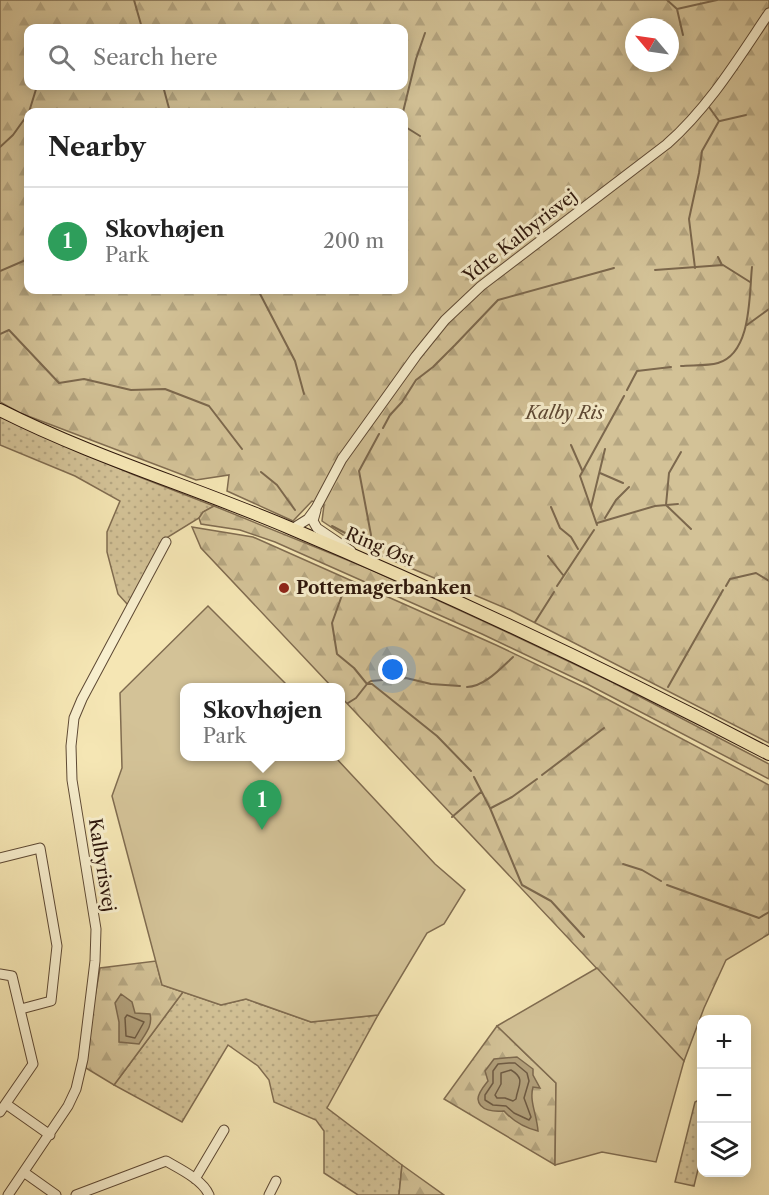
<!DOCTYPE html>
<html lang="en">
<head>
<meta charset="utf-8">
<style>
	:root { --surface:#fff; --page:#f6f6f6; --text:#222; --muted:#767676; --line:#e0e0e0; --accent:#7c3aed }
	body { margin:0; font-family:"Libre Caslon Text",serif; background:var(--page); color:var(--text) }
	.controls { position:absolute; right:18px; bottom:18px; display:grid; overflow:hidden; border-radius:12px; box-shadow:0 3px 15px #0003 }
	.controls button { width:54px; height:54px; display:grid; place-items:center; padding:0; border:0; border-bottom:2px solid var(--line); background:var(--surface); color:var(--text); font:30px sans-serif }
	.compass { position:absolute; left:625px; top:18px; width:54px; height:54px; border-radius:50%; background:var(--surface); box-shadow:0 3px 15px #0003; rotate:299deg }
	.you { position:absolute; left:393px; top:670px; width:21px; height:21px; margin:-15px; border:4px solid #fff; border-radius:50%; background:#1a73e8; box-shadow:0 0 0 9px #1a73e833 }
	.badge { display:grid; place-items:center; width:39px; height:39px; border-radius:50%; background:var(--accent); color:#fff; font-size:20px; font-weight:700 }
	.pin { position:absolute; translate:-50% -50px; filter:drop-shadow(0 2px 3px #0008) }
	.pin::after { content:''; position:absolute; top:32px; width:21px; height:18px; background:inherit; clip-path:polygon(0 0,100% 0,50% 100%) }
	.popup { position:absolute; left:180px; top:683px; width:165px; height:78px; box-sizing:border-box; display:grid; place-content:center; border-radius:12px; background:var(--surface); filter:drop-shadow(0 2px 4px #0005); font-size:20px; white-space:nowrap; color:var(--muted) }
	.popup b { font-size:22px; color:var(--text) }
	.popup::after { content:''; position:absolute; left:50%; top:100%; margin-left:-12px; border:12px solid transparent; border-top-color:var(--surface) }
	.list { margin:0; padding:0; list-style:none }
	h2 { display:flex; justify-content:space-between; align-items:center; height:78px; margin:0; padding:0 24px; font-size:26px }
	h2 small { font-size:20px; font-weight:400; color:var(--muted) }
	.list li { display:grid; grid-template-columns:39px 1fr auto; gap:18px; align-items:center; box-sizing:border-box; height:108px; padding:0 24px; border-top:2px solid var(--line) }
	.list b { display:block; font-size:22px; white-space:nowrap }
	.list p { margin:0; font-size:20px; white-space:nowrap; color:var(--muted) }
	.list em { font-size:20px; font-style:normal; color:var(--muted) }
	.icon { flex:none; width:33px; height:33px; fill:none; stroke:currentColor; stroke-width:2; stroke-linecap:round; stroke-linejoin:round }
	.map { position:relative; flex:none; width:769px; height:1195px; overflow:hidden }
	.search { position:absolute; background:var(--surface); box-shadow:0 3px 15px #0003; left:24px; top:24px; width:384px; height:66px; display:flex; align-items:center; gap:15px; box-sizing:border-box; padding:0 21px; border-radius:12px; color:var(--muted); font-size:22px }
	.panel { position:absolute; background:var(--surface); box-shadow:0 3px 15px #0003; left:24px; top:108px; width:384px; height:186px; border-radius:12px }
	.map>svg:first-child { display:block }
	.grass { fill:url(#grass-dots); stroke:#806c50; stroke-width:1.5 }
	.forest { fill:url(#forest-firs); stroke:#806c50; stroke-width:1.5; fill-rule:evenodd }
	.garden { fill:#d3c297; stroke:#806c50; stroke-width:1.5 }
	.water { fill:#b19f7a; stroke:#7c684d; stroke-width:1.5 }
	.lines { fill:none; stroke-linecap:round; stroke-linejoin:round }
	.shore { stroke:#6e5a42; stroke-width:1.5 }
	.stream { stroke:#7c684d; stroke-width:2 }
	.minor-casing { stroke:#5e4934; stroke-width:11 }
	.major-casing { stroke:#2c150a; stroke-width:14 }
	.minor { stroke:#f8efce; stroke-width:9 }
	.major { stroke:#f5e6b4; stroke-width:12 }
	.poi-dot { fill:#8f2418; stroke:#f8efce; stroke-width:2 }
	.labels { text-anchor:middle; stroke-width:6; stroke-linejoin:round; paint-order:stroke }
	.street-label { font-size:18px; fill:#2c150a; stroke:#f8efce }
	.park-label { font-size:18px; font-style:italic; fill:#5e4934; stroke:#f8efce }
	.poi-label { font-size:18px; font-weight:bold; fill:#2c150a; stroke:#f8efce; text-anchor:start }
</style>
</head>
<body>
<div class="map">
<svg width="769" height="1195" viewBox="0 0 769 1195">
	<defs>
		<pattern id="grass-dots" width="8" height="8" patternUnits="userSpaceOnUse" patternTransform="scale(1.5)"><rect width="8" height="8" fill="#d3c297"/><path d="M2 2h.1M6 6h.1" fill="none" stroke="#b5a681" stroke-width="1.8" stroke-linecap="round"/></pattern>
		<pattern id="forest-firs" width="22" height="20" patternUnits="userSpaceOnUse" patternTransform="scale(1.5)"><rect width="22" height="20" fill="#d3c297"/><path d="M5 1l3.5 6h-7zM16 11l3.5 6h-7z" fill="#b5a681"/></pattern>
	</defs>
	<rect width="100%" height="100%" fill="#f5e6b4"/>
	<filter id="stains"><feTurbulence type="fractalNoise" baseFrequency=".00333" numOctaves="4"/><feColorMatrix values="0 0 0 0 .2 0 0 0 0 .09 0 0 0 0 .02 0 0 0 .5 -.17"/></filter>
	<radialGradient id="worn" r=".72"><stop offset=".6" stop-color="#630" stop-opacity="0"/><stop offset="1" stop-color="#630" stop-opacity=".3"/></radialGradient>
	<path class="grass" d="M 0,417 L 132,474 L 214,506 L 203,512 L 199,518 L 163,540 L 128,605 L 118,594 L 107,552 L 107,532 L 120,501 L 75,476 L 0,445 Z
		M 183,992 L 221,1005 L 246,999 L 311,1022 L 378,1015 L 327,1108 L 402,1165 L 399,1195 L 358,1195 L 324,1173 L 324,1131 L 316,1120 L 274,1102 L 269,1080 L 258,1066 L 228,1045 L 182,1122 L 114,1085 Z
		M 701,1099 L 701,1157 L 694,1186 L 675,1182 L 695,1102 Z"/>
	<path class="forest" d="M 0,0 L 769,0 L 769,743 L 510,610 L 361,547 L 322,521 L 324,505 L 312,501 L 293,521 L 227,491 L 229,475 L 196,480 L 20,413 L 0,402 ZM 634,27 L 670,27 L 670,63 L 634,63 ZM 28,28 L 404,28 L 404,86 L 28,86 ZM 28,112 L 404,112 L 404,290 L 28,290 Z
		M 214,506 L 372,570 L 481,620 L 610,681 L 769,764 L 769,779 L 589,685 L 482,634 L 275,542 L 240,530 L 201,524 L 199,518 L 203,512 Z
		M 192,527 L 253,537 L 496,645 L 588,689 L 769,785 L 769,934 L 726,960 L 704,1008 L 684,1061 L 340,696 L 340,688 L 332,687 L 201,548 Z
		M 156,961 L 162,985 L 183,992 L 114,1085 L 86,1068 L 91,1019 L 100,968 Z
		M 497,1026 L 556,1083 L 555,1165 L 444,1099 Z
		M 402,1165 L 444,1195 L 399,1195 Z"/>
	<path class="garden" d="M 208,606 L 289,687 L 184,688 L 184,756 L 335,757 L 435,864 L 465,890 L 444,924 L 427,933 L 378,1015 L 311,1022 L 246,999 L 221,1005 L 162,985 L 112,796 L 122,768 L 120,693 Z
		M 597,968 L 684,1061 L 656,1162 L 602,1152 L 555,1165 L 556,1083 L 497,1026 Z"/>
	<path class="water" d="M 121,994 L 132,1002 L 135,1013 L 150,1014 C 153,1026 145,1034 139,1044 L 119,1042 L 119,1022 L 115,1003 Z
		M 517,1057 L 533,1069 L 533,1075 L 540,1088 L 533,1087 C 529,1101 537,1115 538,1131 C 525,1128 513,1121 504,1111 C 495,1112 479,1111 478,1099 C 478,1093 484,1086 488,1081 L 485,1071 L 494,1059 Z"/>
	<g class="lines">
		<path class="shore" d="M 127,1015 L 144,1022 L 135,1038 L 126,1036 L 125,1018 Z
			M 509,1063 L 515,1063 L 527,1073 L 529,1081 L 524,1098 L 531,1117 L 529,1120 L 514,1113 L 506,1106 L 493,1105 L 485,1100 L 485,1095 L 493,1083 L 493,1071 L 498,1064 Z
			M 511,1070 C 526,1079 518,1085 516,1099 L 513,1101 L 505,1098 L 497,1098 L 495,1095 L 501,1084 L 501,1073 Z"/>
		<path class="stream" d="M 134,0 L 142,28
			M 667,0 L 677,9 L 683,35
			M 677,9 L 717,0
			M 163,86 L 170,112
			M 29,112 L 37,86
			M 403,112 L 416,59 L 425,33
			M 720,121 L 746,115
			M 404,126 L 420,136
			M 0,147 L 13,135 L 28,114
			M 718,257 L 722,265
			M 695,268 L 689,219 L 699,173 L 702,151 L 719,121 L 709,107
			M 655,270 L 723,265 L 750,282
			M 0,271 L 28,259
			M 258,290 L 295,361 L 304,394
			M 747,325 L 769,309
			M 0,334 L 9,330 L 59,383 L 84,379 L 131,390 L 165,389 L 209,406 L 242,449
			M 681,366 C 692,365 707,366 718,363 C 752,353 749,295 752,267
			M 627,390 L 637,371 L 671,367
			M 383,428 L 390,415 L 402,402 L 416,380 L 433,367 L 455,345 L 498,300 L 614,268
			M 571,445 L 582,470
			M 681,452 L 669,473 L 666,505 L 691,529
			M 261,472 L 277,485 L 295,510
			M 600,473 L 623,483
			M 551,507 L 560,528 L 571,537 L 578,549
			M 591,507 L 605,449
			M 605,518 L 616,500 L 629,487
			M 597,523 L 655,506 L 678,504
			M 597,525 L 580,476 L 624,396
			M 332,526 L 366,544
			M 366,547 L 371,535 L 359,471 L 379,434
			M 548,556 L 563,575
			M 346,584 L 332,623 L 337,654 L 354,668 L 367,684 L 356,698 L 348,703
			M 557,586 L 594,530
			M 726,586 L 730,579 L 756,573 L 769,581
			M 535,622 L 554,592
			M 368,683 L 371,681 L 406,678 L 431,684 L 460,686
			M 367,684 L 372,684 L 437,736 L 471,771
			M 467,687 C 484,687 501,668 513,657
			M 668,687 L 723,590
			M 542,775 L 604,728
			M 474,777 L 490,808 L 522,885 L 551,901 L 584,937
			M 491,808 L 512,797 L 537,779
			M 452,817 L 481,792
			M 623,864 L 642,870 L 661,881
			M 667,885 L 759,918 L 769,912"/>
		<defs>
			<path id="minor" d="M 316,510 L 313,521 L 317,528 L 351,551
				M 292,529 L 308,519 L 316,508 L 342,459 L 416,356 L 445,320 L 481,286 L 667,144 C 709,107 738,59 769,13
				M 0,858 L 40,848 L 57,946 L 51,1001 L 21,1009
				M 0,974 L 12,976 L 33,1064 L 0,1112
				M 6,1104 L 50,1135
				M 25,1173 L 56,1195
				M 195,1179 L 224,1130
				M 8,1195 L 68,1106 L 76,1089 L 83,1059 L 95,961 L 96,929 L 72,780 L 71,746 L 74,718 L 82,699 L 166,542
				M 76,1195 L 166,1161 C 180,1169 203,1180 209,1195
				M 269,1195 L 276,1181"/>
			<path id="major" d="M 0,410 C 93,457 194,487 290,528 C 453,597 612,672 769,754"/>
		</defs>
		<use href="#minor" class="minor-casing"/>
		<use href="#major" class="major-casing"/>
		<use href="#minor" class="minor"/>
		<use href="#major" class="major"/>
	</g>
	<circle class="poi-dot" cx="284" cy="588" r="6"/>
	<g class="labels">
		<g class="street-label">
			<text transform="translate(520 236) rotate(-38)" y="6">Ydre Kalbyrisvej</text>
			<text transform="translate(380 547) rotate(23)" y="6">Ring Øst</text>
			<text transform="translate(102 865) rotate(81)" y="6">Kalbyrisvej</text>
		</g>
		<g class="park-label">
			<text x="565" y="419">Kalby Ris</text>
		</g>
		<g class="poi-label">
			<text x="296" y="594">Pottemagerbanken</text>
		</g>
	</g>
	<rect width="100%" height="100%" filter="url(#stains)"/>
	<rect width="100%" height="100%" fill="url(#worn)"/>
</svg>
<div class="controls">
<button>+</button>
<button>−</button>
<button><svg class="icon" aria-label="layers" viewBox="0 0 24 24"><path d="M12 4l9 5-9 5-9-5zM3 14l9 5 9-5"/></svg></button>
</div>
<svg class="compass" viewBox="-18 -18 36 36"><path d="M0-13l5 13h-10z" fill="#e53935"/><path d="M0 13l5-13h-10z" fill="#767676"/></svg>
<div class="you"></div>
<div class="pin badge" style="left:262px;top:830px;background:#2e9e5b">1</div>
<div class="popup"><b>Skovhøjen</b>Park</div>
<div class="search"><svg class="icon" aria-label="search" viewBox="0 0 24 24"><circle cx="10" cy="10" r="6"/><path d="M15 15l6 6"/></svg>Search here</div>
<section class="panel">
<h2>Nearby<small></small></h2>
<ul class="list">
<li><span class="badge" style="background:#2e9e5b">1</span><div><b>Skovhøjen</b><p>Park</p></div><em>200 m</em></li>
</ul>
</section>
</div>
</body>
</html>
